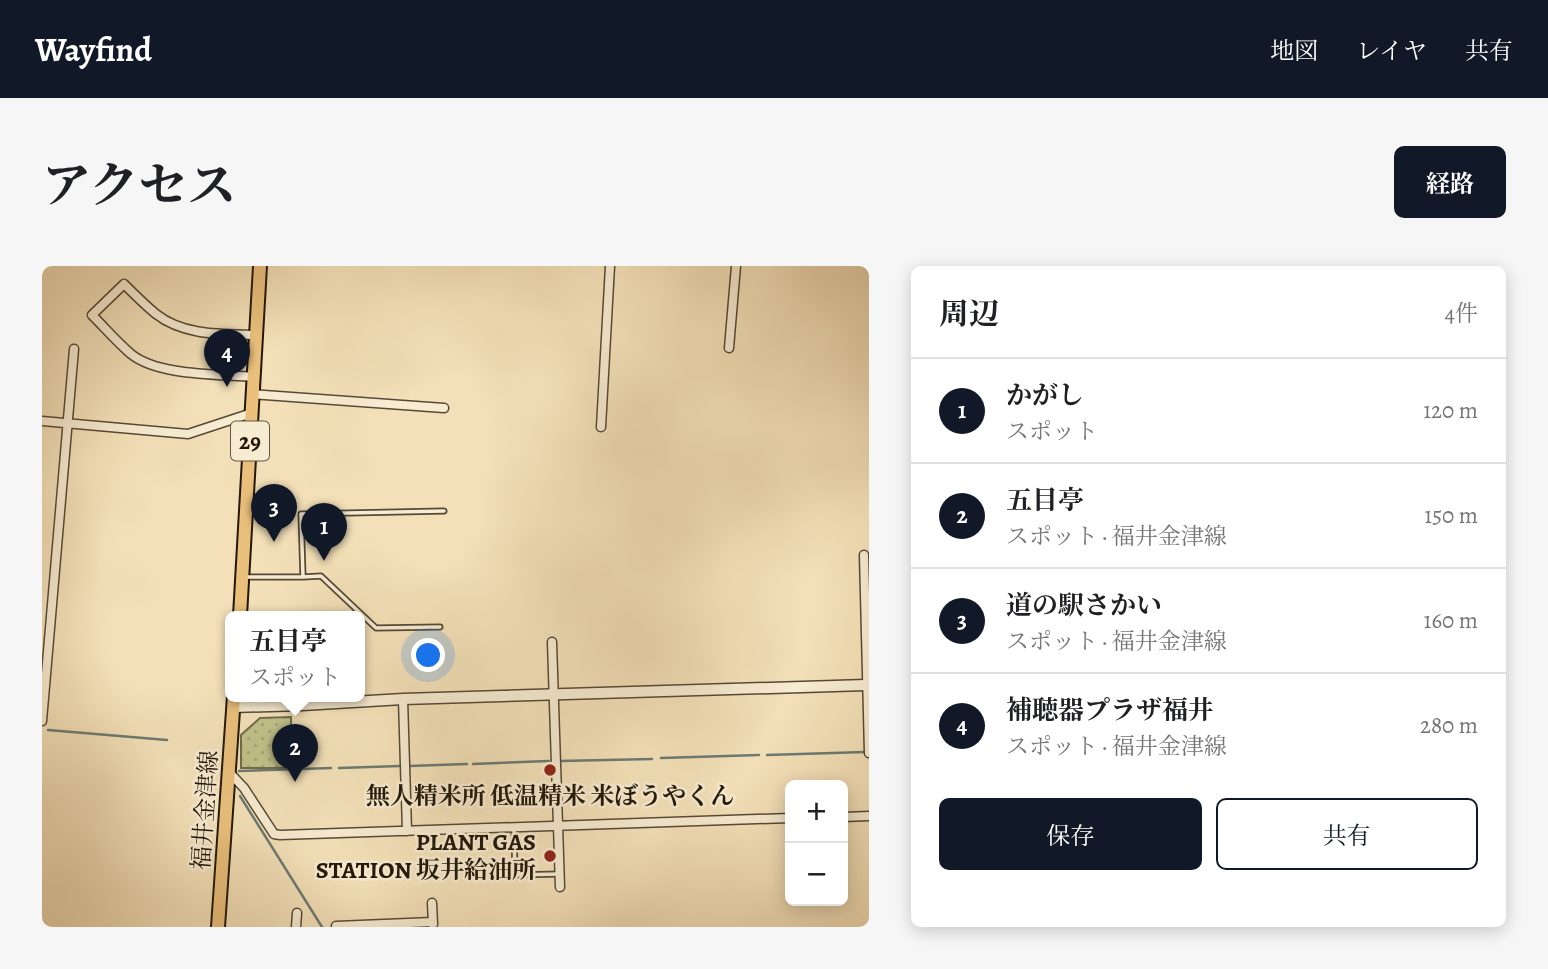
<!DOCTYPE html>
<html lang="ja">
<head>
<meta charset="utf-8">
<style>
	:root { --surface:#fff; --page:#f6f6f6; --text:#202124; --muted:#757577; --line:#e0e0e0; --accent:#111827 }
	body { margin:0; font-family:Alegreya,"Noto Serif JP",serif; background:var(--page); color:var(--text) }
	.controls { position:absolute; right:21px; bottom:21px; display:grid; overflow:hidden; border-radius:10px; box-shadow:0 4px 18px #0003 }
	.controls button { width:63px; height:63px; display:grid; place-items:center; padding:0; border:0; border-bottom:2px solid var(--line); background:var(--surface); color:var(--text); font:35px sans-serif }
	.you { position:absolute; left:387px; top:390px; width:24px; height:24px; margin:-18px; border:5px solid #fff; border-radius:50%; background:#1a73e8; box-shadow:0 0 0 10px #1a73e833 }
	.badge { display:grid; place-items:center; width:46px; height:46px; border-radius:50%; background:var(--accent); color:#fff; font-size:23px; font-weight:700 }
	.pin { position:absolute; translate:-50% -58px; filter:drop-shadow(0 2px 4px #0008) }
	.pin::after { content:''; position:absolute; top:37px; width:24px; height:21px; background:inherit; clip-path:polygon(0 0,100% 0,50% 100%) }
	.popup { position:absolute; left:183px; top:345px; width:140px; height:91px; box-sizing:border-box; display:grid; place-content:center; border-radius:10px; background:var(--surface); filter:drop-shadow(0 2px 5px #0005); font-size:23px; white-space:nowrap; color:var(--muted) }
	.popup b { font-size:26px; color:var(--text) }
	.popup::after { content:''; position:absolute; left:50%; top:100%; margin-left:-14px; border:14px solid transparent; border-top-color:var(--surface) }
	.list { margin:0; padding:0; list-style:none }
	h2 { display:flex; justify-content:space-between; align-items:center; height:91px; margin:0; padding:0 28px; font-size:30px }
	h2 small { font-size:23px; font-weight:400; color:var(--muted) }
	.list li { display:grid; grid-template-columns:46px 1fr auto; gap:21px; align-items:center; box-sizing:border-box; height:105px; padding:0 28px; border-top:2px solid var(--line) }
	.list b { display:block; font-size:26px; white-space:nowrap }
	.list p { margin:0; font-size:23px; white-space:nowrap; color:var(--muted) }
	.list em { font-size:23px; font-style:normal; color:var(--muted) }
	.actions { display:flex; gap:14px; padding:21px 28px }
	.actions a { flex:1; padding:16px 0; border:2px solid var(--accent); border-radius:10px; text-align:center; font-size:24px; color:var(--accent) }
	.actions .main { background:var(--accent); color:#fff }
	.map { position:relative; flex:none; width:827px; height:661px; overflow:hidden; border-radius:10px }
	header { display:flex; align-items:center; gap:42px; box-sizing:border-box; height:98px; padding:0 35px; background:var(--accent); color:#fff }
	header strong { font-size:33px }
	nav { display:flex; gap:38px; margin-inline-start:auto; font-size:24px }
	.intro { display:flex; align-items:center; justify-content:space-between; box-sizing:border-box; height:168px; padding:0 42px }
	h1 { margin:0; font-size:49px }
	.button { padding:18px 32px; border-radius:10px; background:var(--accent); color:#fff; font-size:24px; font-weight:700 }
	main { display:flex; gap:42px; padding:0 42px }
	aside { flex:1; background:var(--surface); border-radius:10px; box-shadow:0 4px 18px #0003 }
	.map>svg:first-child { display:block }
	.park { fill:url(#park-dots); stroke:#726c4a; stroke-width:2 }
	.lines { fill:none; stroke-linecap:round; stroke-linejoin:round }
	.stream { stroke:#6c7a72; stroke-width:2.5 }
	.service-casing { stroke:#564a36; stroke-width:7 }
	.minor-casing { stroke:#564a36; stroke-width:11 }
	.tertiary-casing { stroke:#564a36; stroke-width:13 }
	.primary-casing { stroke:#22180a; stroke-width:16 }
	.service { stroke:#f7ebd1; stroke-width:3.5 }
	.minor { stroke:#f7ebd1; stroke-width:8 }
	.tertiary { stroke:#f7ebd1; stroke-width:10 }
	.primary { stroke:#eac07c; stroke-width:12 }
	.poi-dot { fill:#8f2418; stroke:#f7ebd1; stroke-width:2.5 }
	.labels { text-anchor:middle; stroke-width:5; stroke-linejoin:round; paint-order:stroke }
	.shield { fill:#f7ebd1; stroke:#625746; stroke-width:2 }
	.shield-label { font-size:23px; font-weight:bold; fill:#22180a }
	.poi-label { font-size:24px; font-weight:bold; fill:#22180a; stroke:#f7ebd1 }
	.street-label { font-size:24px; fill:#22180a; stroke:#f7ebd1 }
</style>
</head>
<body>
<header>
<strong>Wayfind</strong>
<nav><a>地図</a><a>レイヤ</a><a>共有</a></nav>
</header>
<div class="intro"><h1>アクセス</h1><a class="button">経路</a></div>
<main>
<div class="map">
<svg width="827" height="661" viewBox="0 0 827 661">
	<defs>
		<pattern id="park-dots" width="8" height="8" patternUnits="userSpaceOnUse" patternTransform="scale(1.75)"><rect width="8" height="8" fill="#c1c18a"/><path d="M2 2h.1M6 6h.1" fill="none" stroke="#a6a576" stroke-width="1.8" stroke-linecap="round"/></pattern>
	</defs>
	<rect width="100%" height="100%" fill="#f3e0b8"/>
	<filter id="stains"><feTurbulence type="fractalNoise" baseFrequency=".00286" numOctaves="4"/><feColorMatrix values="0 0 0 0 .2 0 0 0 0 .09 0 0 0 0 .02 0 0 0 .5 -.17"/></filter>
	<radialGradient id="worn" r=".72"><stop offset=".6" stop-color="#630" stop-opacity="0"/><stop offset="1" stop-color="#630" stop-opacity=".3"/></radialGradient>
	<path class="park" d="M 249,451 L 250,502 L 199,502 L 199,469 L 218,452 Z"/>
	<g class="lines">
		<path class="stream" d="M 6,464 L 125,474
			M 725,489 L 823,486
			M 619,492 L 717,489
			M 518,495 L 610,493
			M 431,498 L 507,495
			M 367,500 L 425,498
			M 297,502 L 358,500
			M 197,505 L 289,502
			M 198,530 L 280,661"/>
		<defs>
			<path id="service" d="M 202,311 L 261,311 L 259,248 L 402,245
				M 261,311 L 279,310 L 334,362 L 398,361
				M 472,562 L 473,609 L 517,608"/>
			<path id="minor" d="M 687,82 L 694,0
				M 211,111 C 176,108 116,110 89,88 C 75,76 63,62 50,49 L 82,18 C 92,28 103,39 114,48 C 142,70 180,68 214,69
				M 210,128 L 402,142
				M 0,155 L 146,168 L 210,147
				M 559,161 L 568,0
				M 822,289 L 827,487
				M 510,376 L 518,621
				M 361,433 L 365,565
				M 0,455 L 32,83
				M 186,505 L 202,522 L 232,568 L 238,569 L 748,552
				M 801,551 L 827,550
				M 390,637 L 391,658
				M 254,661 L 255,647
				M 294,661 L 294,660 L 391,656"/>
			<path id="tertiary" d="M 191,441 L 260,439 L 361,433 L 824,419"/>
			<path id="primary" d="M 198,350 L 218,0
				M 176,661 L 192,430"/>
		</defs>
		<use href="#service" class="service-casing"/>
		<use href="#minor" class="minor-casing"/>
		<use href="#tertiary" class="tertiary-casing"/>
		<use href="#primary" class="primary-casing"/>
		<use href="#service" class="service"/>
		<use href="#minor" class="minor"/>
		<use href="#tertiary" class="tertiary"/>
		<use href="#primary" class="primary"/>
	</g>
	<g class="poi-dot">
		<circle cx="508" cy="504" r="7"/>
		<circle cx="508" cy="590" r="7"/>
	</g>
	<g class="labels">
		<rect class="shield" x="189" y="155.5" width="38" height="39" rx="5"/>
		<g class="shield-label">
			<text x="208" y="183">29</text>
		</g>
		<g class="poi-label">
			<text x="508" y="538">無人精米所 低温精米 米ぼうやくん</text>
			<text x="494" y="584" text-anchor="end">PLANT GAS<tspan x="494" dy="28">STATION 坂井給油所</tspan></text>
		</g>
		<g class="street-label">
			<text transform="translate(163 544) rotate(-86)" y="8">福井金津線</text>
		</g>
	</g>
	<rect width="100%" height="100%" filter="url(#stains)"/>
	<rect width="100%" height="100%" fill="url(#worn)"/>
</svg>
<div class="controls">
<button>+</button>
<button>−</button>
</div>
<div class="you"></div>
<div class="pin badge" style="left:282px;top:295px">1</div>
<div class="pin badge" style="left:253px;top:516px">2</div>
<div class="popup"><b>五目亭</b>スポット</div>
<div class="pin badge" style="left:232px;top:276px">3</div>
<div class="pin badge" style="left:185px;top:121px">4</div>
</div>
<aside>
<h2>周辺<small>4件</small></h2>
<ul class="list">
<li><span class="badge">1</span><div><b>かがし</b><p>スポット</p></div><em>120 m</em></li>
<li><span class="badge">2</span><div><b>五目亭</b><p>スポット · 福井金津線</p></div><em>150 m</em></li>
<li><span class="badge">3</span><div><b>道の駅さかい</b><p>スポット · 福井金津線</p></div><em>160 m</em></li>
<li><span class="badge">4</span><div><b>補聴器プラザ福井</b><p>スポット · 福井金津線</p></div><em>280 m</em></li>
</ul>
<div class="actions"><a class="main">保存</a><a>共有</a></div>
</aside>
</main>
</body>
</html>
